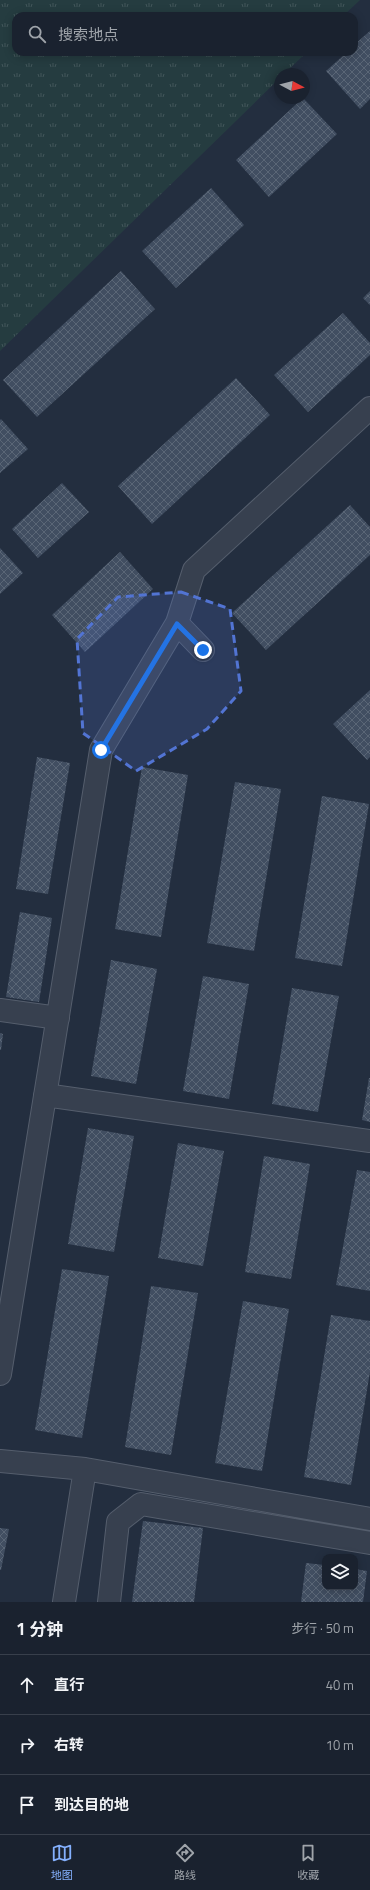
<!DOCTYPE html>
<html lang="zh">
<head>
<meta charset="utf-8">
<style>
	:root { --surface:#1a222f; --page:#272f3b; --text:#f1f3f6; --muted:#9fa4aa; --line:#383f4b; --accent:#84b0fd }
	body { margin:0; font-family:"Titillium Web","Noto Sans SC",sans-serif; background:var(--page); color:var(--text) }
	.controls { position:absolute; right:12px; bottom:12px; display:grid; overflow:hidden; border-radius:8px; box-shadow:0 2px 10px #0003 }
	.controls button { width:36px; height:36px; display:grid; place-items:center; padding:0; border:0; border-bottom:1px solid var(--line); background:var(--surface); color:var(--text); font:20px sans-serif }
	.compass { position:absolute; left:274px; top:68px; width:36px; height:36px; border-radius:50%; background:var(--surface); box-shadow:0 2px 10px #0003; rotate:97deg }
	.stop { position:absolute; width:12px; height:12px; margin:-9px; border:3px solid #1a73e8; border-radius:50%; background:#fff }
	.stop.end { background:#1a73e8; border-color:#fff; box-shadow:0 1px 4px #0008 }
	.list { margin:0; padding:0; list-style:none }
	h2 { display:flex; justify-content:space-between; align-items:center; height:52px; margin:0; padding:0 16px; font-size:17px }
	h2 small { font-size:13px; font-weight:400; color:var(--muted) }
	.list li { display:grid; grid-template-columns:26px 1fr auto; gap:12px; align-items:center; box-sizing:border-box; height:60px; padding:0 16px; border-top:1px solid var(--line) }
	.list b { display:block; font-size:15px; white-space:nowrap }
	.list em { font-size:13px; font-style:normal; color:var(--muted) }
	.icon { flex:none; width:22px; height:22px; fill:none; stroke:currentColor; stroke-width:2; stroke-linecap:round; stroke-linejoin:round }
	.map { position:relative; flex:none; width:370px; height:1602px; overflow:hidden }
	.search { position:absolute; background:var(--surface); box-shadow:0 2px 10px #0003; left:12px; right:12px; top:12px; height:44px; display:flex; align-items:center; gap:10px; box-sizing:border-box; padding:0 14px; border-radius:12px; color:var(--muted); font-size:15px }
	.sheet { height:232px; background:var(--surface) }
	nav { display:flex; justify-content:space-around; align-items:center; box-sizing:border-box; height:56px; border-top:1px solid var(--line); background:var(--surface); font-size:11px; color:var(--muted) }
	nav a { display:grid; justify-items:center; gap:2px }
	nav .on { color:var(--accent) }
	.map>svg:first-child { display:block }
	.grass { fill:url(#grass-tufts) }
	.building { fill:url(#building-cross-hatch) }
	.lines { fill:none; stroke-linecap:round; stroke-linejoin:round }
	.minor-casing { stroke:#555e6d; stroke-width:24 }
	.minor { stroke:#37404f; stroke-width:22 }
	.route { stroke:#1a73e8; stroke-width:5 }
	.marked { fill:#5274d3; fill-opacity:0.2; stroke:#5274d3; stroke-width:3; stroke-dasharray:8 5; stroke-linejoin:round }
</style>
</head>
<body>
<div class="map">
<svg width="370" height="1602" viewBox="0 0 370 1602">
	<defs>
		<pattern id="grass-tufts" width="24" height="20" patternUnits="userSpaceOnUse"><rect width="24" height="20" fill="#253c40"/><path d="M3 7l-1-3M5 7V3M7 7l1-3M15 17l-1-3M17 17v-4M19 17l1-3" fill="none" stroke="#42565a"/></pattern>
		<pattern id="building-cross-hatch" width="8" height="8" patternUnits="userSpaceOnUse"><rect width="8" height="8" fill="#414e61"/><path d="M0 0l8 8M0 8l8-8" fill="none" stroke="#5a6676"/></pattern>
	</defs>
	<rect width="100%" height="100%" fill="#232e3f"/>
	<path class="grass" d="M 0,0 L 360,0 L 343,16 L 16,16 L 16,52 L 307,52 L 284,74 L 280,74 L 280,78 L 0,351 Z"/>
	<path class="building" d="M 370,31 L 370,99 L 360,109 L 326,71 L 347,52 L 354,52 L 354,45 Z
		M 303,98 L 337,134 L 269,197 L 236,160 Z
		M 211,188 L 244,225 L 176,288 L 142,251 Z
		M 121,271 L 155,309 L 37,417 L 3,380 Z
		M 370,291 L 370,305 L 363,298 Z
		M 343,313 L 370,343 L 370,355 L 308,412 L 274,375 Z
		M 236,378 L 270,415 L 152,524 L 118,486 Z
		M 1,419 L 28,449 L 0,473 L 0,420 Z
		M 62,483 L 89,512 L 38,558 L 12,529 Z
		M 350,505 L 370,527 L 370,555 L 266,650 L 232,613 Z
		M 0,548 L 23,573 L 0,594 Z
		M 120,552 L 153,589 L 85,652 L 52,615 Z
		M 370,690 L 370,757 L 367,760 L 333,724 Z
		M 37,757 L 70,763 L 48,894 L 16,889 Z
		M 142,767 L 188,775 L 161,937 L 115,929 Z
		M 235,782 L 281,789 L 254,951 L 207,943 Z
		M 322,796 L 369,804 L 342,966 L 295,958 Z
		M 20,912 L 52,918 L 39,1002 L 6,997 Z
		M 111,960 L 157,969 L 136,1084 L 91,1076 Z
		M 203,976 L 249,984 L 229,1099 L 183,1091 Z
		M 292,988 L 339,996 L 318,1112 L 272,1104 Z
		M 0,1033 L 3,1034 L 1,1050 L 0,1050 Z
		M 369,1078 L 370,1078 L 370,1122 L 362,1120 Z
		M 88,1128 L 134,1136 L 114,1252 L 68,1244 Z
		M 178,1143 L 224,1151 L 203,1266 L 158,1258 Z
		M 264,1156 L 310,1164 L 291,1279 L 245,1272 Z
		M 357,1170 L 370,1172 L 370,1291 L 336,1285 Z
		M 62,1269 L 109,1276 L 82,1438 L 35,1430 Z
		M 151,1286 L 198,1293 L 171,1455 L 125,1447 Z
		M 243,1301 L 289,1309 L 262,1471 L 215,1463 Z
		M 331,1315 L 370,1321 L 370,1372 L 351,1485 L 304,1477 Z
		M 143,1521 L 203,1528 L 194,1602 L 132,1602 Z
		M 0,1528 L 9,1529 L 1,1570 L 0,1570 Z
		M 306,1563 L 325,1565 L 325,1587 L 355,1587 L 355,1569 L 367,1571 L 363,1602 L 301,1602 Z"/>
	<g class="lines">
		<defs>
			<path id="minor" d="M 177,623 L 203,650
				M 0,1010 L 58,1018
				M 45,1095 L 370,1141
				M 0,1374 L 101,750 L 177,623 L 194,570 L 370,408
				M 0,1461 L 85,1469 L 370,1519
				M 64,1602 L 85,1469
				M 109,1602 L 118,1522 L 141,1504 L 370,1543"/>
		</defs>
		<use href="#minor" class="minor-casing"/>
		<use href="#minor" class="minor"/>
	</g>
	<g class="lines">
		<path class="route" d="M 101,750 L 177,624 L 203,650"/>
	</g>
	<path class="marked" d="M 181,592 L 230,609 L 241,691 L 207,729 L 136,771 L 83,733 L 77,639 L 118,597 Z"/>
</svg>
<div class="controls">
<button><svg class="icon" aria-label="layers" viewBox="0 0 24 24"><path d="M12 4l9 5-9 5-9-5zM3 14l9 5 9-5"/></svg></button>
</div>
<svg class="compass" viewBox="-18 -18 36 36"><path d="M0-13l5 13h-10z" fill="#e53935"/><path d="M0 13l5-13h-10z" fill="#9fa4aa"/></svg>
<div class="stop" style="left:101px;top:750px"></div>
<div class="stop end" style="left:203px;top:650px"></div>
<div class="search"><svg class="icon" aria-label="search" viewBox="0 0 24 24"><circle cx="10" cy="10" r="6"/><path d="M15 15l6 6"/></svg>搜索地点</div>
</div>
<section class="sheet">
<h2>1 分钟<small>步行 · 50 m</small></h2>
<ul class="list">
<li><svg class="icon" aria-label="ahead" viewBox="0 0 24 24"><path d="M12 20V5M6 11l6-6 6 6"/></svg><div><b>直行</b></div><em>40 m</em></li>
<li><svg class="icon" aria-label="right" viewBox="0 0 24 24"><path d="M7 20v-9h11M14 6l5 5-5 5"/></svg><div><b>右转</b></div><em>10 m</em></li>
<li><svg class="icon" aria-label="arrive" viewBox="0 0 24 24"><path d="M6 21V4h12l-3 4 3 4H6"/></svg><div><b>到达目的地</b></div></li>
</ul>
</section>
<nav>
<a class="on"><svg class="icon" aria-label="map" viewBox="0 0 24 24"><path d="M3 6l6-2 6 2 6-2v14l-6 2-6-2-6 2zM9 4v14M15 6v14"/></svg>地图</a>
<a><svg class="icon" aria-label="directions" viewBox="0 0 24 24"><path d="M12 3l9 9-9 9-9-9zM9 14v-3h6M13 9l2 2-2 2"/></svg>路线</a>
<a><svg class="icon" aria-label="saved" viewBox="0 0 24 24"><path d="M7 4h10v16l-5-4-5 4z"/></svg>收藏</a>
</nav>
</body>
</html>
